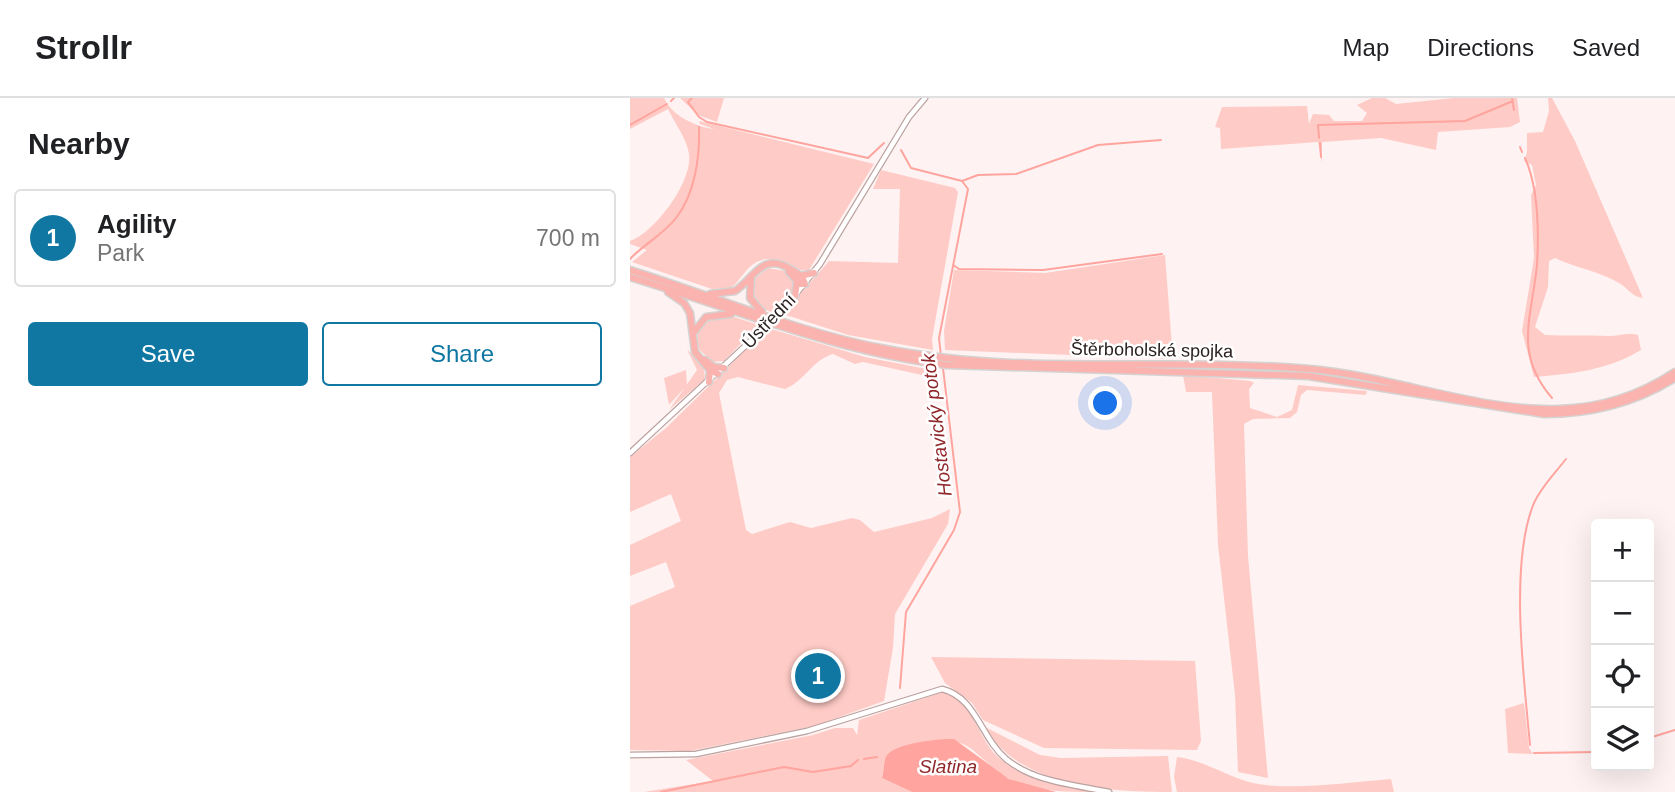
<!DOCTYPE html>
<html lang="en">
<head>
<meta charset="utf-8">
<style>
	:root { --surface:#fff; --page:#f2f2f2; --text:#202124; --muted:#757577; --line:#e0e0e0; --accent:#1077a3 }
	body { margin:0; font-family:Helvetica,sans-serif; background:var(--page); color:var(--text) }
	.controls { position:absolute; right:21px; bottom:21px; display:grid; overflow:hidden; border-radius:7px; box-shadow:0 7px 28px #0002 }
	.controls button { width:63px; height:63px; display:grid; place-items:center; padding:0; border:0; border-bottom:2px solid var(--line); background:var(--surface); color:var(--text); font:35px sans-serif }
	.you { position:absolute; left:476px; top:306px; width:24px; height:24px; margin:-18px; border:5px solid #fff; border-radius:50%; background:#1a73e8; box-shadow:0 0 0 10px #1a73e833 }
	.badge { display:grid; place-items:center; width:46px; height:46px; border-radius:50%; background:var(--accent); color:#fff; font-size:23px; font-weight:700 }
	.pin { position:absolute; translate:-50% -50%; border:4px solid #fff; box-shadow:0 2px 7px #0006 }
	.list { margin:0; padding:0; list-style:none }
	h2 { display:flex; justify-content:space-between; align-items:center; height:91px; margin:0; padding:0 28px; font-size:30px }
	h2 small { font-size:23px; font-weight:400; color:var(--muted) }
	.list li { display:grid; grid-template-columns:46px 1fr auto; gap:21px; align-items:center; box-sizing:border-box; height:98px; margin:0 14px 14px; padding:0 14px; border:2px solid var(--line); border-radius:7px }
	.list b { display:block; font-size:26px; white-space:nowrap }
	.list p { margin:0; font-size:23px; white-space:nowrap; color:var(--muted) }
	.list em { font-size:23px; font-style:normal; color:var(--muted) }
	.actions { display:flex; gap:14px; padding:21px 28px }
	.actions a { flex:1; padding:16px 0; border:2px solid var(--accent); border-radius:7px; text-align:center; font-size:24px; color:var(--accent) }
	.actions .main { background:var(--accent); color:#fff }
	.icon { flex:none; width:38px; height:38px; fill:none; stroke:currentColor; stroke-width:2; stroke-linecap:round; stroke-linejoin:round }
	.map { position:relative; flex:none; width:1045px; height:694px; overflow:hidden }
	header { display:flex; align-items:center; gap:42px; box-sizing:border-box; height:98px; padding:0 35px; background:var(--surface); border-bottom:2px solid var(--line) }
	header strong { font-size:33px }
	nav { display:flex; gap:38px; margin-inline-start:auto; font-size:24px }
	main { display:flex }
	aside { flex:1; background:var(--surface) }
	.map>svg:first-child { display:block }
	.green { fill:#ffcbc6 }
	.water { fill:#ffa49e }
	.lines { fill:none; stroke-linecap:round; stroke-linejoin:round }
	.stream { stroke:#ffa49e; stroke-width:2 }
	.tertiary-casing { stroke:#bba2a0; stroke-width:7 }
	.trunk-casing { stroke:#d5d3d2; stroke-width:9 }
	.tertiary { stroke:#fff; stroke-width:4.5 }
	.trunk { stroke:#fab3ae; stroke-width:6 }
	.tertiary-bridge-casing { stroke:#bba2a0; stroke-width:7; stroke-linecap:butt }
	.tertiary-bridge { stroke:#fff; stroke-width:4.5 }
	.labels { text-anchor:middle; stroke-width:5; stroke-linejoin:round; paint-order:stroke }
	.street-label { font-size:18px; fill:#2b2120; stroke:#fff }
	.water-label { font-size:19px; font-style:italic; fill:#90272a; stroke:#fff }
</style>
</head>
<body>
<header>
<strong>Strollr</strong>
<nav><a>Map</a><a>Directions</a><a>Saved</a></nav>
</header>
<main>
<aside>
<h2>Nearby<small></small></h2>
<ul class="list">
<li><span class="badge">1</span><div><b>Agility</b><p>Park</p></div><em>700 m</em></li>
</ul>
<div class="actions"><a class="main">Save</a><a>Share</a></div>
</aside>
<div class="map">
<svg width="1045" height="694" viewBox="0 0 1045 694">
	<rect width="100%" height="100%" fill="#fef3f2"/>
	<path class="green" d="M 0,0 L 34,0 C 42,18 66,29 84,31 L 70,26 L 69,23 L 244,66 L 179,172 C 159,176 146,152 125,165 C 115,171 110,183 101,190 L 82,191 L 2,164 L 17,152 L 0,146 L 0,143 C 25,134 63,83 59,56 C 57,41 44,24 38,11 L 0,31 Z
		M 50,0 L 94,0 L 87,24 L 68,17 Z
		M 742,0 L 755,0 L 766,6 L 824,0 L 887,0 L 890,24 L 880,29 L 808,34 L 806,52 L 751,40 L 692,44 L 692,65 L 688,44 L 591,51 L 590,30 L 585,29 L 592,9 L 677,8 L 679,26 L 683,16 L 699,17 L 704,23 L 732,23 L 737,15 L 727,7 Z
		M 918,0 L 922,0 L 945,43 L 1013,200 C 1002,199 998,190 989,185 C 969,173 946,170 925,160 L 919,163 L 918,189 L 905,229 L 915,237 C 936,238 957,237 979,238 C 990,238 997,234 1008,237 L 1011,252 C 978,272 942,276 904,279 L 892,233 L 904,160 L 901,97 L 906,87 L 902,67 L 894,63 L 897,54 L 897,35 L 913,34 L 919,13 Z
		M 251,72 L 325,90 L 328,94 L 302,241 L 303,252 L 218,237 L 153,216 L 199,163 L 268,165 L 270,91 L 243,91 Z
		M 535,157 L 543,261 L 315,252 L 314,233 L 324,172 L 415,175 Z
		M 138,170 L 155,173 L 164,185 L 163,193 L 142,214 C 125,209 122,199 122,182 Z
		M 98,217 L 129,227 L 94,263 L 82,264 L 68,250 L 67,231 L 76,221 Z
		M 138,230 L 235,259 L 302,272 L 306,286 L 292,277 L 233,264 L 225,266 L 203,256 C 182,262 175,283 155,291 L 108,279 L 97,282 L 89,295 L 116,432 L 122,436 L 160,424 L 181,430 L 222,420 L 230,422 L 244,434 L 302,420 L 320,411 L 318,426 L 265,516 L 263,550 L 254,603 L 184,628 L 60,653 L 0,652 L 0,508 L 45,489 L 36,464 L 0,478 L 0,447 L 51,423 L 41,396 L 0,414 L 0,359 L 36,330 Z
		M 57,251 L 74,270 L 75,281 L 39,312 L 67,272 Z
		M 56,272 L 57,287 L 39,307 L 34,280 Z
		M 553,277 L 620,283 L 624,285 L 619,291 L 620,310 L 647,319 L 662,312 L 668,287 L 737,293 L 736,297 L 677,292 L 671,297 L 667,314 L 660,320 L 623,321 L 614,326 L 618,458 L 638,680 L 608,674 L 605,597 L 588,447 L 582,294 L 556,294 Z
		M 301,559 L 565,563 L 571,643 L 567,652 L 414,650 L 353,622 L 342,605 L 315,585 Z
		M 313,594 C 345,605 346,638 368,659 C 394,683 430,686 463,694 C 435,694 404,694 378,680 C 365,673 355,662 344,653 C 320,633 287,644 261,654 L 254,665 L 252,680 L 282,694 L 14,694 L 83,683 L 56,662 L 183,637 L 205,630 L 223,630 L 227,637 L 229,622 Z
		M 894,605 L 899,650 L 903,656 L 878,655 L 875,611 Z
		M 355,629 L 410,657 L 431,660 L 538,658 L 542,694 C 480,694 388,689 355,629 Z
		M 547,659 C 573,662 594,677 619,684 C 655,694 722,684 761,681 L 764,694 L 547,694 L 544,679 Z"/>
	<path class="water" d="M 324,641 L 379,681 L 426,694 L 282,694 L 252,680 C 254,673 253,664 257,657 C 266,645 310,640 324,641 Z"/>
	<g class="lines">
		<path class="stream" d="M 62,0 L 58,4 L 69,19 L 77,24 L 238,60 L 254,45
			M 882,0 L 884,12
			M 41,3 L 44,0
			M 0,27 L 37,6
			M 689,40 L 688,27 L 835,23 L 883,3
			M 690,45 L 691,59
			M 890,49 L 892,54
			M 271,52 L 281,70 L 332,83 L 338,91 L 309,240 L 311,258
			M 895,60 C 909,91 909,133 907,167 C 902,219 883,255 922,300
			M 332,83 L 348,77 L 386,76 L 468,47 L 531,42
			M 0,161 C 14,146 34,136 46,120 C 65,96 70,59 69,29
			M 323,167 L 329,171 L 413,172 L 532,156
			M 270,590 L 276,514 L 324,432 L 330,414 L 313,270
			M 1019,640 L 1045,632
			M 900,647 C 894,581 879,465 904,405 C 911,389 926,374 936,361
			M 904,655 L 966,654
			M 234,661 L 247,659
			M 31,694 L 154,669 L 183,674 L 221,668 L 228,662"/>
		<defs>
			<path id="tertiary" d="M 156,208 L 190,166 L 279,19 L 295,0
				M 0,355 L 126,238
				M 0,657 L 66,656 L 177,633 L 312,591 C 346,599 351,640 376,661 C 404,684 445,687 479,694"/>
			<path id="trunk" d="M 0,172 C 85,198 168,235 256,251 C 395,278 539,259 680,271 C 762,278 849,314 929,311 C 970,310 1010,297 1045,274
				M 159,174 L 170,186 L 175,186
				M 170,178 L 184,175
				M 0,179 C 106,211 206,254 317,267 L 678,278 L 914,316 C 960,316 1005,305 1045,280
				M 121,181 L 120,200 L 132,214
				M 38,194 L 54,205 L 60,215 L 65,254 L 80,272 L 88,276
				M 80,196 L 105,193 C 124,181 132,153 160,171 C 167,175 173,178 175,186
				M 165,198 L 167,184
				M 64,234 L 76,219 L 101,216
				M 75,262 L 84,269 L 94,270
				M 79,284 L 80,272"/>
		</defs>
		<use href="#tertiary" class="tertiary-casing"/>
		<use href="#trunk" class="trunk-casing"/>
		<use href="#tertiary" class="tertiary"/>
		<use href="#trunk" class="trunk"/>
		<defs>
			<path id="tertiary-bridge" d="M 126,238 L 156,208"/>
		</defs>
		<use href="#tertiary-bridge" class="tertiary-bridge-casing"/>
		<use href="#tertiary-bridge" class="tertiary-bridge"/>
	</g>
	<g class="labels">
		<g class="street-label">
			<text transform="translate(139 223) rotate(-46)" y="6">Ústřední</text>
			<text transform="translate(522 252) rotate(1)" y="6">Štěrboholská spojka</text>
		</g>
		<g class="water-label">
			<text transform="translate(306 327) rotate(-97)" y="7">Hostavický potok</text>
			<text x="318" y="675">Slatina</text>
		</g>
	</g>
</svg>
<div class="controls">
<button>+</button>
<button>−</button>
<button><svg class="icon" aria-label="locate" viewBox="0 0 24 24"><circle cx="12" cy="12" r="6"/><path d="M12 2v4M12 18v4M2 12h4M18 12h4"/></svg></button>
<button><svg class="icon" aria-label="layers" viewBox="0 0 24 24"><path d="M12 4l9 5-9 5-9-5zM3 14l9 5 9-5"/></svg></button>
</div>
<div class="you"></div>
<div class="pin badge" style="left:188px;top:578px">1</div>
</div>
</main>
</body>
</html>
